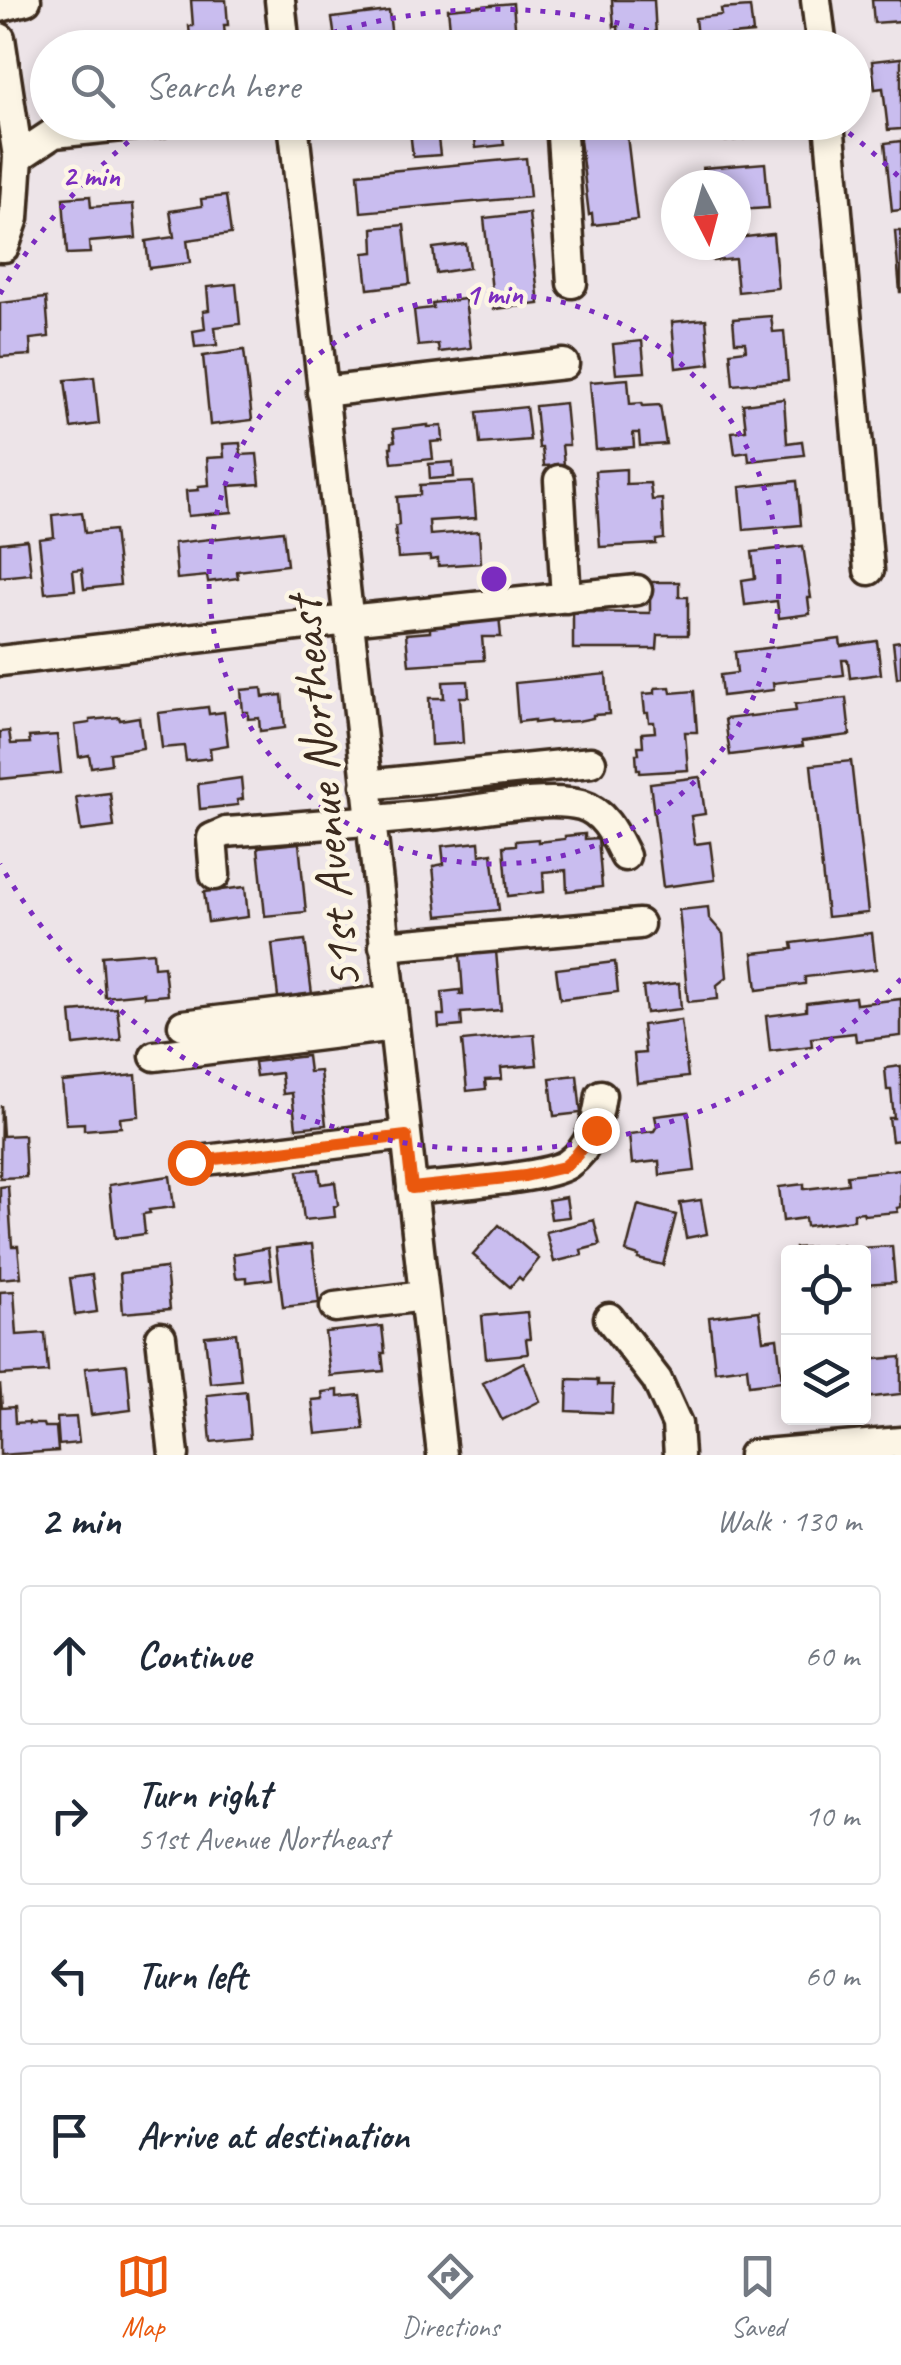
<!DOCTYPE html>
<html lang="en">
<head>
<meta charset="utf-8">
<style>
	:root { --surface:#fff; --page:#f6f6f7; --text:#1f2937; --muted:#747a83; --line:#e0e1e3; --accent:#ea580c }
	body { margin:0; font-family:Caveat,sans-serif; background:var(--page); color:var(--text) }
	.controls { position:absolute; right:30px; bottom:30px; display:grid; overflow:hidden; border-radius:10px; box-shadow:0 5px 15px #0003 }
	.controls button { width:90px; height:90px; display:grid; place-items:center; padding:0; border:0; border-bottom:2px solid var(--line); background:var(--surface); color:var(--text); font:50px sans-serif }
	.compass { position:absolute; left:661px; top:170px; width:90px; height:90px; border-radius:50%; background:var(--surface); box-shadow:0 5px 15px #0003; rotate:174deg }
	.stop { position:absolute; width:30px; height:30px; margin:-22px; border:8px solid #ea580c; border-radius:50%; background:#fff }
	.stop.end { background:#ea580c; border-color:#fff; box-shadow:0 2px 10px #0008 }
	.list { margin:0; padding:0; list-style:none }
	h2 { display:flex; justify-content:space-between; align-items:center; height:130px; margin:0; padding:0 40px; font-size:42px }
	h2 small { font-size:32px; font-weight:400; color:var(--muted) }
	.list li { display:grid; grid-template-columns:65px 1fr auto; gap:30px; align-items:center; box-sizing:border-box; height:140px; margin:0 20px 20px; padding:0 20px; border:2px solid var(--line); border-radius:10px }
	.list b { display:block; font-size:38px; white-space:nowrap }
	.list p { margin:0; font-size:32px; white-space:nowrap; color:var(--muted) }
	.list em { font-size:32px; font-style:normal; color:var(--muted) }
	.icon { flex:none; width:55px; height:55px; fill:none; stroke:currentColor; stroke-width:2; stroke-linecap:round; stroke-linejoin:round }
	.map { position:relative; flex:none; width:901px; height:1455px; overflow:hidden }
	.search { position:absolute; background:var(--surface); box-shadow:0 5px 15px #0003; left:30px; right:30px; top:30px; height:110px; display:flex; align-items:center; gap:25px; box-sizing:border-box; padding:0 35px; border-radius:55px; color:var(--muted); font-size:38px }
	.sheet { height:770px; background:var(--surface) }
	nav { display:flex; justify-content:space-around; align-items:center; box-sizing:border-box; height:140px; border-top:2px solid var(--line); background:var(--surface); font-size:28px; color:var(--muted) }
	nav a { display:grid; justify-items:center; gap:5px }
	nav .on { color:var(--accent) }
	.map>svg:first-child { display:block }
	.building { fill:#c9bdef; stroke:#3b2a1e; stroke-width:2.5 }
	.lines { fill:none; stroke-linecap:round; stroke-linejoin:round }
	.minor-casing { stroke:#3b2a1e; stroke-width:35 }
	.minor { stroke:#fcf5e5; stroke-width:28 }
	.route { stroke:#ea580c; stroke-width:12 }
	.ring { fill:none; stroke:#7b2cbf; stroke-width:5; stroke-dasharray:5 10 }
	.labels { text-anchor:middle; stroke-width:9; stroke-linejoin:round; paint-order:stroke }
	.street-label { font-size:50px; fill:#3b2a1e; stroke:#fcf5e5 }
	.centre { fill:#7b2cbf; stroke:#fcf5e5; stroke-width:5 }
	.ring-label { font-size:30px; text-anchor:middle; font-weight:bold; fill:#7b2cbf; stroke:#fcf5e5; stroke-width:9; stroke-linejoin:round; paint-order:stroke }
</style>
</head>
<body>
<div class="map">
<svg width="901" height="1455" viewBox="0 0 901 1455">
	<rect width="100%" height="100%" fill="#ede4e8"/>
	<filter id="ink" filterUnits="userSpaceOnUse"><feTurbulence type="fractalNoise" baseFrequency=".01" numOctaves="2"/><feDisplacementMap in="SourceGraphic" scale="20" xChannelSelector="R" yChannelSelector="G"/><feConvolveMatrix kernelMatrix="1 2 1 2 8 2 1 2 1" color-interpolation-filters="sRGB"/></filter>
	<g filter="url(#ink)">
		<path class="building" d="M 191,0 L 226,0 L 228,25 L 224,25 L 226,48 L 191,48 L 189,26 L 193,26 Z
			M 612,0 L 654,0 L 656,36 L 619,39 L 618,26 L 614,27 Z
			M 872,0 L 901,0 L 901,21 L 874,23 Z
			M 513,3 L 516,37 L 503,38 L 504,47 L 452,47 L 448,9 Z
			M 750,7 L 753,33 L 697,38 L 695,18 L 722,15 L 721,9 Z
			M 389,11 L 392,39 L 381,40 L 382,48 L 336,46 L 332,18 Z
			M 170,39 L 170,48 L 112,48 L 143,46 L 142,41 Z
			M 901,58 L 901,129 L 888,130 L 883,88 L 875,89 L 872,61 Z
			M 409,122 L 436,122 L 440,155 L 413,157 Z
			M 473,122 L 501,122 L 504,145 L 476,148 Z
			M 724,122 L 759,122 L 761,137 L 726,141 Z
			M 626,127 L 637,220 L 593,225 L 592,214 L 589,215 L 579,132 Z
			M 901,141 L 901,210 L 892,211 L 885,143 Z
			M 526,158 L 530,197 L 361,212 L 358,174 Z
			M 765,163 L 769,208 L 736,210 L 736,185 L 705,185 L 703,168 Z
			M 90,196 L 91,207 L 133,204 L 136,238 L 89,242 L 90,253 L 67,254 L 63,198 Z
			M 226,196 L 231,234 L 187,240 L 190,263 L 149,268 L 146,241 L 174,237 L 170,211 L 202,206 L 201,199 Z
			M 529,213 L 539,304 L 494,309 L 484,218 Z
			M 404,225 L 410,284 L 368,289 L 364,253 L 374,252 L 373,228 Z
			M 895,231 L 901,231 L 901,292 L 900,292 Z
			M 773,234 L 778,288 L 738,292 L 735,259 L 713,261 L 712,245 L 736,245 L 736,238 Z
			M 466,244 L 469,268 L 436,273 L 433,248 Z
			M 236,284 L 240,324 L 215,327 L 217,345 L 195,347 L 193,331 L 205,329 L 203,311 L 209,310 L 207,287 Z
			M 46,298 L 49,337 L 30,339 L 31,355 L 0,357 L 0,303 Z
			M 465,299 L 471,348 L 439,352 L 438,344 L 418,346 L 414,310 L 433,308 L 432,303 Z
			M 771,316 L 773,332 L 784,331 L 788,380 L 733,385 L 730,352 L 746,350 L 745,342 L 735,342 L 733,319 Z
			M 706,319 L 710,364 L 676,368 L 672,322 Z
			M 642,341 L 645,372 L 616,374 L 613,344 Z
			M 244,350 L 252,420 L 210,425 L 203,356 Z
			M 94,377 L 99,424 L 71,428 L 65,380 Z
			M 628,379 L 630,404 L 642,403 L 643,406 L 660,405 L 666,444 L 640,446 L 639,433 L 633,433 L 634,447 L 596,450 L 590,382 Z
			M 784,399 L 787,443 L 802,441 L 804,455 L 749,461 L 748,452 L 735,454 L 732,432 L 746,430 L 743,404 Z
			M 565,403 L 569,445 L 562,445 L 564,465 L 544,466 L 542,448 L 539,448 L 535,406 Z
			M 526,407 L 530,440 L 480,444 L 477,412 Z
			M 428,425 L 428,427 L 442,426 L 443,441 L 431,442 L 433,459 L 392,463 L 390,447 L 392,447 L 392,442 L 395,441 L 393,429 Z
			M 240,443 L 241,455 L 257,454 L 260,484 L 229,486 L 232,512 L 188,516 L 186,491 L 199,490 L 198,486 L 209,485 L 207,458 L 224,457 L 223,444 Z
			M 453,462 L 454,477 L 430,479 L 429,464 Z
			M 626,469 L 626,484 L 650,483 L 652,500 L 662,499 L 664,539 L 656,540 L 656,544 L 600,547 L 595,471 Z
			M 797,481 L 801,525 L 744,530 L 740,487 Z
			M 473,482 L 476,518 L 429,521 L 430,535 L 479,531 L 481,563 L 438,566 L 438,559 L 430,560 L 430,556 L 398,558 L 395,526 L 399,525 L 397,497 L 420,495 L 420,485 Z
			M 82,512 L 85,533 L 114,530 L 120,585 L 84,589 L 82,569 L 73,570 L 75,590 L 45,593 L 39,539 L 54,537 L 52,515 Z
			M 283,531 L 287,565 L 237,571 L 238,578 L 208,582 L 207,576 L 177,579 L 174,543 Z
			M 27,540 L 31,574 L 0,577 L 0,543 Z
			M 803,546 L 811,598 L 808,598 L 810,614 L 779,618 L 777,601 L 745,605 L 742,580 L 755,578 L 752,552 Z
			M 650,582 L 679,582 L 679,597 L 688,597 L 688,635 L 658,635 L 657,649 L 573,649 L 573,612 L 650,613 Z
			M 499,615 L 501,637 L 482,637 L 484,660 L 409,665 L 406,634 L 430,632 L 430,627 L 452,625 L 452,620 Z
			M 840,639 L 841,646 L 877,641 L 881,674 L 850,678 L 848,660 L 842,660 L 844,675 L 773,683 L 774,690 L 722,696 L 720,675 L 737,673 L 735,652 Z
			M 901,641 L 901,677 L 897,678 L 893,642 Z
			M 606,674 L 609,714 L 593,715 L 593,718 L 578,721 L 550,723 L 550,721 L 534,723 L 534,720 L 518,722 L 515,683 Z
			M 468,681 L 469,697 L 460,697 L 463,743 L 431,745 L 429,698 L 444,698 L 443,682 Z
			M 670,687 L 671,693 L 694,691 L 697,732 L 685,732 L 688,770 L 640,773 L 640,769 L 637,769 L 636,754 L 639,754 L 638,746 L 643,746 L 642,733 L 655,732 L 654,722 L 649,722 L 648,713 L 645,713 L 643,694 L 655,693 L 655,688 Z
			M 262,688 L 263,697 L 282,695 L 285,728 L 260,731 L 259,718 L 248,719 L 248,712 L 243,712 L 241,690 Z
			M 846,698 L 850,735 L 802,741 L 803,746 L 730,755 L 725,719 L 796,711 L 795,704 Z
			M 208,707 L 209,714 L 224,712 L 228,745 L 210,748 L 211,758 L 186,761 L 184,746 L 162,748 L 158,713 Z
			M 119,717 L 120,720 L 139,717 L 143,748 L 110,753 L 111,764 L 91,767 L 89,755 L 79,757 L 75,725 L 90,723 L 90,720 Z
			M 9,731 L 11,744 L 30,743 L 29,737 L 57,735 L 61,773 L 0,779 L 0,732 Z
			M 851,761 L 868,913 L 827,917 L 811,765 Z
			M 700,777 L 705,814 L 691,816 L 695,844 L 710,842 L 715,880 L 663,887 L 650,783 Z
			M 241,778 L 243,799 L 237,800 L 238,805 L 200,809 L 198,784 Z
			M 110,793 L 114,827 L 81,831 L 76,797 Z
			M 585,834 L 585,839 L 598,838 L 602,887 L 567,891 L 566,870 L 543,872 L 544,892 L 508,896 L 504,846 L 516,845 L 516,841 L 538,839 L 538,842 L 565,839 L 565,836 Z
			M 479,842 L 480,855 L 492,853 L 499,910 L 438,916 L 433,866 L 444,864 L 442,846 Z
			M 299,843 L 306,912 L 265,916 L 258,847 Z
			M 245,887 L 248,917 L 208,922 L 204,892 Z
			M 708,907 L 709,918 L 723,934 L 727,977 L 717,985 L 718,999 L 688,1002 L 679,910 Z
			M 872,933 L 876,969 L 805,977 L 805,984 L 757,990 L 753,953 L 793,949 L 792,943 Z
			M 305,940 L 313,1002 L 279,1006 L 272,944 Z
			M 496,951 L 501,1010 L 461,1013 L 462,1026 L 439,1028 L 438,1015 L 444,1015 L 442,992 L 460,990 L 460,994 L 463,994 L 460,954 Z
			M 153,952 L 154,967 L 164,966 L 167,995 L 144,997 L 144,993 L 105,997 L 102,956 Z
			M 615,962 L 618,992 L 560,999 L 556,969 Z
			M 679,983 L 681,1009 L 646,1013 L 643,987 Z
			M 855,997 L 856,1004 L 901,999 L 901,1036 L 856,1041 L 855,1033 L 811,1038 L 812,1046 L 770,1051 L 766,1016 L 806,1011 L 806,1003 Z
			M 117,1008 L 121,1040 L 74,1045 L 71,1012 Z
			M 681,1020 L 688,1077 L 637,1083 L 634,1054 L 645,1053 L 642,1025 Z
			M 534,1034 L 537,1065 L 501,1068 L 502,1079 L 485,1080 L 486,1089 L 467,1091 L 462,1041 Z
			M 307,1056 L 309,1072 L 320,1071 L 326,1125 L 296,1128 L 292,1093 L 283,1094 L 281,1073 L 256,1076 L 254,1062 Z
			M 901,1066 L 901,1140 L 892,1141 L 889,1118 L 894,1118 L 891,1090 L 887,1090 L 885,1068 Z
			M 136,1075 L 139,1116 L 120,1118 L 121,1127 L 84,1130 L 84,1123 L 66,1124 L 62,1082 Z
			M 577,1075 L 581,1113 L 554,1116 L 550,1078 Z
			M 1,1105 L 3,1136 L 24,1135 L 26,1177 L 0,1178 Z
			M 688,1112 L 695,1171 L 660,1175 L 659,1161 L 632,1164 L 629,1134 L 654,1131 L 657,1126 L 655,1116 Z
			M 319,1169 L 321,1184 L 335,1182 L 338,1205 L 334,1206 L 335,1217 L 304,1220 L 298,1171 Z
			M 901,1169 L 901,1207 L 897,1208 L 898,1212 L 864,1215 L 863,1212 L 854,1213 L 854,1220 L 806,1226 L 805,1218 L 783,1221 L 779,1187 L 804,1184 L 804,1189 L 848,1184 L 847,1175 Z
			M 170,1176 L 174,1207 L 149,1210 L 150,1213 L 143,1214 L 145,1234 L 115,1238 L 109,1185 Z
			M 8,1186 L 12,1246 L 18,1246 L 21,1277 L 0,1279 L 0,1187 Z
			M 566,1197 L 569,1217 L 551,1219 L 548,1200 Z
			M 701,1200 L 707,1234 L 686,1238 L 680,1203 Z
			M 638,1205 L 676,1215 L 663,1265 L 638,1259 L 639,1256 L 626,1252 Z
			M 594,1220 L 600,1245 L 581,1250 L 582,1255 L 554,1262 L 546,1232 Z
			M 499,1225 L 539,1259 L 522,1280 L 519,1277 L 510,1287 L 473,1255 Z
			M 312,1244 L 319,1303 L 283,1307 L 276,1248 Z
			M 843,1245 L 843,1249 L 892,1246 L 895,1282 L 864,1284 L 864,1252 L 795,1252 L 795,1248 Z
			M 268,1248 L 272,1279 L 247,1282 L 247,1277 L 236,1278 L 233,1254 Z
			M 166,1268 L 170,1309 L 123,1313 L 120,1273 Z
			M 92,1275 L 97,1312 L 75,1315 L 70,1278 Z
			M 14,1291 L 17,1335 L 45,1333 L 48,1372 L 0,1375 L 0,1292 Z
			M 759,1311 L 763,1340 L 777,1338 L 782,1381 L 749,1385 L 747,1367 L 715,1371 L 709,1317 Z
			M 527,1312 L 530,1339 L 526,1339 L 528,1354 L 486,1358 L 482,1316 Z
			M 382,1326 L 385,1353 L 382,1353 L 384,1371 L 330,1376 L 325,1332 Z
			M 236,1333 L 241,1380 L 210,1383 L 205,1336 Z
			M 901,1357 L 901,1394 L 864,1398 L 864,1360 Z
			M 524,1362 L 540,1401 L 502,1420 L 483,1383 Z
			M 127,1364 L 131,1410 L 91,1415 L 85,1368 Z
			M 568,1379 L 598,1380 L 598,1385 L 613,1385 L 612,1413 L 567,1411 Z
			M 0,1384 L 2,1408 L 14,1407 L 15,1423 L 29,1422 L 29,1424 L 43,1424 L 44,1427 L 56,1427 L 58,1451 L 0,1455 Z
			M 338,1390 L 338,1397 L 360,1395 L 364,1429 L 316,1434 L 312,1400 L 323,1399 L 322,1392 Z
			M 246,1391 L 250,1438 L 211,1442 L 207,1395 Z
			M 76,1417 L 79,1443 L 59,1445 L 57,1418 Z"/>
		<g class="lines">
			<defs>
				<path id="minor" d="M 280,0 L 285,48
					M 816,0 L 822,48
					M 0,7 L 26,0
					M 0,38 L 18,157 L 14,218 L 4,247 L 0,247
					M 293,122 L 442,1455
					M 561,122 L 572,283
					M 829,122 L 869,570
					M 18,157 L 54,133 L 161,122
					M 322,392 L 564,364
					M 559,480 L 566,598
					M 0,661 L 348,620 L 637,590
					M 366,785 L 591,762
					M 215,875 L 212,838 L 226,832 C 300,826 375,821 450,813 C 485,809 548,796 581,805 C 605,812 615,836 625,856
					M 384,946 L 639,924
					M 183,1025 L 391,1000
					M 155,1056 L 394,1026
					M 190,1162 L 406,1135
					M 412,1189 C 444,1185 546,1179 568,1164 C 592,1147 597,1122 601,1095
					M 335,1307 L 424,1296
					M 609,1318 L 657,1380 L 677,1424 L 679,1455
					M 161,1337 L 174,1455
					M 753,1455 L 901,1442"/>
			</defs>
			<use href="#minor" class="minor-casing"/>
			<use href="#minor" class="minor"/>
		</g>
	</g>
	<g class="lines" filter="url(#ink)">
		<path class="route" d="M 190,1162 L 406,1136 L 412,1188 L 525,1176 L 564,1167 L 573,1159 L 596,1130"/>
	</g>
	<g class="ring">
		<circle cx="494" cy="579" r="285"/>
		<path d="M901 979A570 570 0 0 1 0 864M0 294A570 570 0 0 1 151 124M290 47A570 570 0 0 1 698 47M837 124A570 570 0 0 1 901 179"/>
	</g>
	<g class="labels">
		<g class="street-label">
			<text transform="translate(322 794) rotate(-96)" y="18">51st Avenue Northeast</text>
		</g>
	</g>
	<circle cx="494" cy="579" r="15" class="centre"/>
	<g class="ring-label">
		<text x="91" y="186">2 min</text>
		<text x="494" y="304">1 min</text>
	</g>
</svg>
<div class="controls">
<button><svg class="icon" aria-label="locate" viewBox="0 0 24 24"><circle cx="12" cy="12" r="6"/><path d="M12 2v4M12 18v4M2 12h4M18 12h4"/></svg></button>
<button><svg class="icon" aria-label="layers" viewBox="0 0 24 24"><path d="M12 4l9 5-9 5-9-5zM3 14l9 5 9-5"/></svg></button>
</div>
<svg class="compass" viewBox="-18 -18 36 36"><path d="M0-13l5 13h-10z" fill="#e53935"/><path d="M0 13l5-13h-10z" fill="#747a83"/></svg>
<div class="stop" style="left:190px;top:1162px"></div>
<div class="stop end" style="left:596px;top:1130px"></div>
<div class="search"><svg class="icon" aria-label="search" viewBox="0 0 24 24"><circle cx="10" cy="10" r="6"/><path d="M15 15l6 6"/></svg>Search here</div>
</div>
<section class="sheet">
<h2>2 min<small>Walk · 130 m</small></h2>
<ul class="list">
<li><svg class="icon" aria-label="ahead" viewBox="0 0 24 24"><path d="M12 20V5M6 11l6-6 6 6"/></svg><div><b>Continue</b></div><em>60 m</em></li>
<li><svg class="icon" aria-label="right" viewBox="0 0 24 24"><path d="M7 20v-9h11M14 6l5 5-5 5"/></svg><div><b>Turn right</b><p>51st Avenue Northeast</p></div><em>10 m</em></li>
<li><svg class="icon" aria-label="left" viewBox="0 0 24 24"><path d="M17 20v-9H6M10 6l-5 5 5 5"/></svg><div><b>Turn left</b></div><em>60 m</em></li>
<li><svg class="icon" aria-label="arrive" viewBox="0 0 24 24"><path d="M6 21V4h12l-3 4 3 4H6"/></svg><div><b>Arrive at destination</b></div></li>
</ul>
</section>
<nav>
<a class="on"><svg class="icon" aria-label="map" viewBox="0 0 24 24"><path d="M3 6l6-2 6 2 6-2v14l-6 2-6-2-6 2zM9 4v14M15 6v14"/></svg>Map</a>
<a><svg class="icon" aria-label="directions" viewBox="0 0 24 24"><path d="M12 3l9 9-9 9-9-9zM9 14v-3h6M13 9l2 2-2 2"/></svg>Directions</a>
<a><svg class="icon" aria-label="saved" viewBox="0 0 24 24"><path d="M7 4h10v16l-5-4-5 4z"/></svg>Saved</a>
</nav>
</body>
</html>
